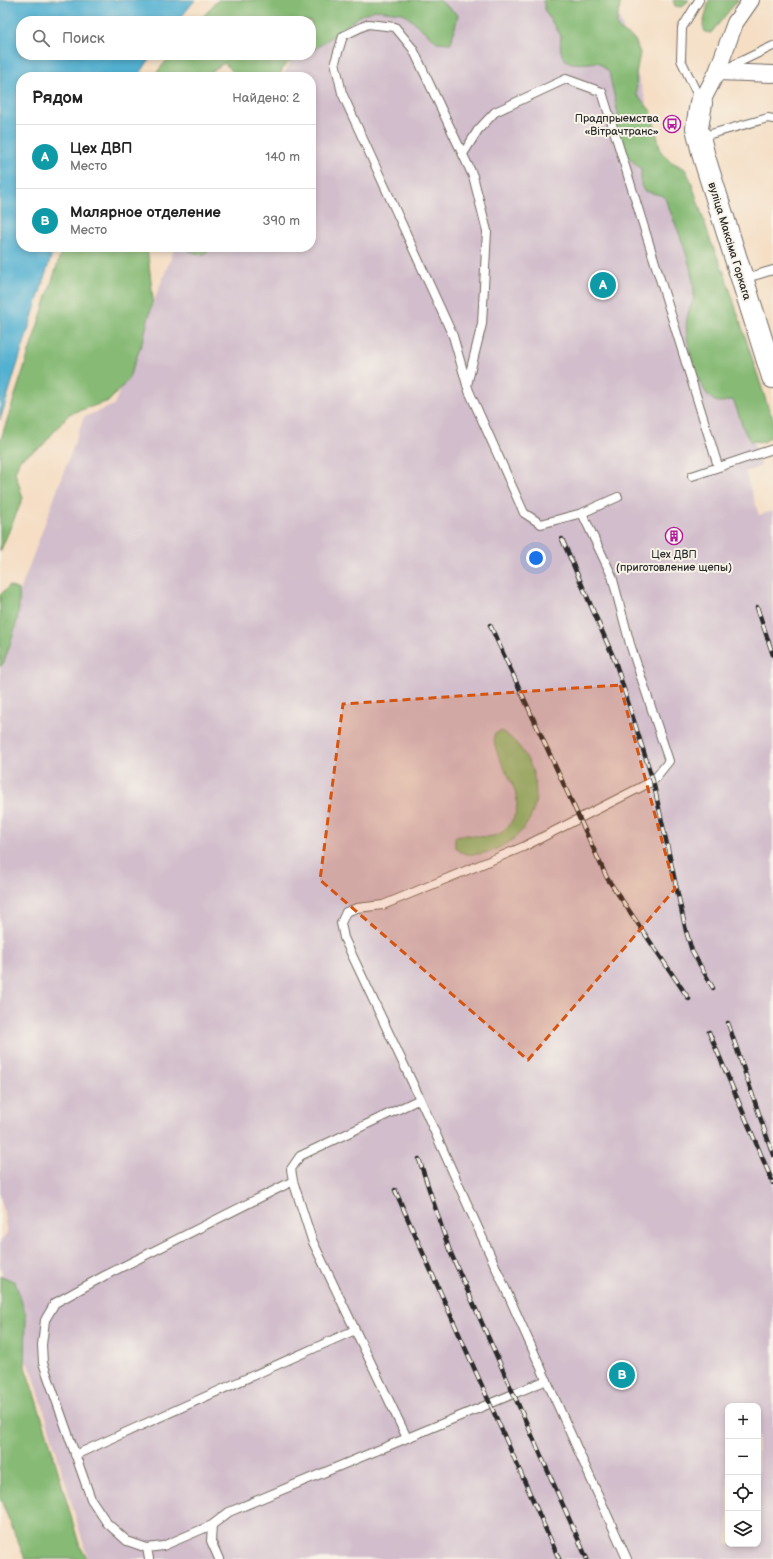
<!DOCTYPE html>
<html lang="ru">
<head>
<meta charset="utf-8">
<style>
	:root { --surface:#fff; --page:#f6f6f6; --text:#222; --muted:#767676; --line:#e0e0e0; --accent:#ea580c }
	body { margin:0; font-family:"Balsamiq Sans",sans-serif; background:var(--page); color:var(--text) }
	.controls { position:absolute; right:12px; bottom:12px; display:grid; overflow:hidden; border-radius:8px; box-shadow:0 2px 6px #0003 }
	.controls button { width:36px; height:36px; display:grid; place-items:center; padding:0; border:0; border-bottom:1px solid var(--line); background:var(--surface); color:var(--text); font:20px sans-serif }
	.you { position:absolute; left:536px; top:558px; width:14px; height:14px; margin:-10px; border:3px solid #fff; border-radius:50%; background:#1a73e8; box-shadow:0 0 0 6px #1a73e833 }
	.badge { display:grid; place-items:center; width:26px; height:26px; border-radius:50%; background:var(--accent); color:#fff; font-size:13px; font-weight:700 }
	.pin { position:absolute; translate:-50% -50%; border:2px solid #fff; box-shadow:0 1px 4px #0006 }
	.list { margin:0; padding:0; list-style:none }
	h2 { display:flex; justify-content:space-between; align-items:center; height:52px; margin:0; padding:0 16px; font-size:17px }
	h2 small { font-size:13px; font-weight:400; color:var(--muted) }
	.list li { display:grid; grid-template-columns:26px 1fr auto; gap:12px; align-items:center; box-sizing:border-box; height:64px; padding:0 16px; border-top:1px solid var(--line) }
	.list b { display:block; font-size:15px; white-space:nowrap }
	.list p { margin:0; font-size:13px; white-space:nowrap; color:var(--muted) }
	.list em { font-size:13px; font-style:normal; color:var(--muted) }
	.icon { flex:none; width:22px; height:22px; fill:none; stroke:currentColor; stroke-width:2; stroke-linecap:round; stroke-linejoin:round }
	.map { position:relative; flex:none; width:773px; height:1559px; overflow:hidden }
	.search { position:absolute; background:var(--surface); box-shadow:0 2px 6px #0003; left:16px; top:16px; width:300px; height:44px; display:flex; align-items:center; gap:10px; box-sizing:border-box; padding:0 14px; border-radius:16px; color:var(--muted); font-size:15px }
	.panel { position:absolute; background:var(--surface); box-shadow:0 2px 6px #0003; left:16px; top:72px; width:300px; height:180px; border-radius:16px }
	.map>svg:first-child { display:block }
	.industrial { fill:#d1bdcb; fill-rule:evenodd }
	.forest { fill:#86ba74; stroke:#587250 }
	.water { fill:#53b1d1; stroke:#3f6e7e }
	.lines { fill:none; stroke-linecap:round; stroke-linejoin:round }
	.lane-casing { stroke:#726a61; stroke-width:10 }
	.street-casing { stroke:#726a61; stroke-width:18 }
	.secondary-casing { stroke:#726a61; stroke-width:24 }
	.lane { stroke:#fff; stroke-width:8 }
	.street { stroke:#fff; stroke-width:16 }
	.secondary { stroke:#fff; stroke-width:22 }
	.rail-casing { stroke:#2b2b2b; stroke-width:4.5 }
	.rail { stroke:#f7f3e8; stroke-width:3; stroke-dasharray:9; stroke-linecap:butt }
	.marked { fill:#d5540f; fill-opacity:0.2; stroke:#d5540f; stroke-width:3; stroke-dasharray:8 5; stroke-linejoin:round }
	.labels { text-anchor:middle; stroke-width:4; stroke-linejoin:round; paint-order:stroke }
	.poi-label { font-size:11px; fill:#2b2b2b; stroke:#f7f3e8; text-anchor:end }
	.street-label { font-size:11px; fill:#2b2b2b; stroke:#f7f3e8 }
</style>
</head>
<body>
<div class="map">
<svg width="773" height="1559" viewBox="0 0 773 1559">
	<rect width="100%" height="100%" fill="#f7f3e8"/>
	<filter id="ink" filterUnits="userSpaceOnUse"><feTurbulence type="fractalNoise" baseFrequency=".025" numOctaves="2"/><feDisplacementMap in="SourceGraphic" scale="8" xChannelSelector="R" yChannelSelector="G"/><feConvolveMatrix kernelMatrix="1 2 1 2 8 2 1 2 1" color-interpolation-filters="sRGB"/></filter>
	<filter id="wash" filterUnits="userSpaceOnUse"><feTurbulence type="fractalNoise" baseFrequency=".012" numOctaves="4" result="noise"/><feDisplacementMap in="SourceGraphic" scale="16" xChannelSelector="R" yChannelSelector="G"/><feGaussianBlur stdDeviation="0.9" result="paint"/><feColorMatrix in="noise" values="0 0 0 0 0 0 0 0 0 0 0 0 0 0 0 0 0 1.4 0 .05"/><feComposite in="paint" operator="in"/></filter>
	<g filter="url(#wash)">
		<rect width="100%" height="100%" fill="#f5dec4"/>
		<path class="industrial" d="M 329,0 L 614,0 L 761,466 L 745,472 L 759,515 L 773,511 L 773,1559 L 88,1559 L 33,1373 L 21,1353 L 14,1309 L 0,1267 L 0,1242 L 7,1234 L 3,1207 L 0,1196 L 0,646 L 84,417 L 114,405 L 175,247 L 311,247 L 311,77 L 282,77 L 295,55 L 311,55 L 311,29 ZM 728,1406 L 758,1406 L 758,1544 L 728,1544 Z"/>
		<path class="forest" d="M 218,0 L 439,0 L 458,15 L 451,43 L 437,42 L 403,13 L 375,10 L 361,15 L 311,52 L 311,21 L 199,21 Z
			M 543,0 L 620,0 C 621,9 616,17 617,27 L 635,40 L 640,53 L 636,74 L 637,95 L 651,111 L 661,152 L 672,162 L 685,169 L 691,181 L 711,242 L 725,275 L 768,407 L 773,418 L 773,435 L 764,442 L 750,441 C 741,427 740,415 733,400 C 727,401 718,404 713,400 C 697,389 683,336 687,318 C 689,306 695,303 694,289 C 690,256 676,226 664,196 L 644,191 L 641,185 L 641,169 L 620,149 L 613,136 L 618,114 L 609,72 L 598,62 C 573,65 557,67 561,36 L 545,11 Z
			M 673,0 L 689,0 L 682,7 L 675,6 Z
			M 709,0 L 738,0 L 711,33 L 705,32 L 703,25 Z
			M 171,55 L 303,55 C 292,59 281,64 280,77 L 234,77 L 234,73 L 224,63 L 212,71 L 211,77 L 153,77 Z
			M 63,247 L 147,247 L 153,299 L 143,340 L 128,380 L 109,401 L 69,414 L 42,446 L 20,459 L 15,472 L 23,498 L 0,552 L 0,442 Z
			M 188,247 L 215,247 L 202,255 L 189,251 Z
			M 9,586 L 19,590 C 21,617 12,639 3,664 L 0,667 L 0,595 Z
			M 500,731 C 513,736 526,754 531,767 C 561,850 442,876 456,836 C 469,832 486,841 499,834 C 505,831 510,825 513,819 C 529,790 493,765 494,735 Z
			M 0,1275 L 15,1282 L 26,1315 L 25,1367 L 47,1433 L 79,1544 L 87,1559 L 25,1559 L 0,1498 Z"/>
		<path class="water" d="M 0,0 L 195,0 L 178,21 L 21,21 L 21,55 L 152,55 L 138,77 L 21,77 L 21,247 L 54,247 L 0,420 Z"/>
	</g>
	<g filter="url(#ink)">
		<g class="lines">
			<defs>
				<path id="lane" d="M 699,0 L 682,28 L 681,60 L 701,102
					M 725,69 L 773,46
					M 700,137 L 768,118 L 773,119
					M 463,154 L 478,130 L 495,112 L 566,79 L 602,92 L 718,466
					M 743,279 L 773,270
					M 467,385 L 482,324 L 487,231 L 473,176 L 413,49 L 395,27 L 368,24 L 343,36 L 335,62 L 342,93 L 453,336 L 467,385 L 469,391 L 524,513 L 541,524 L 582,513
					M 692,476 L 773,449
					M 618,497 L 582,513 L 612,576 L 630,644 L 669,761 L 653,781 L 523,847 L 383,905 L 357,908 L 346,912 L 341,923 L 344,938 L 420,1099 L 627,1559
					M 407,1438 L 312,1240 L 293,1181 L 291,1169 L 300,1156 L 420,1099
					M 75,1455 L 355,1330
					M 212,1525 L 163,1546 L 147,1548 L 127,1541 L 107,1523 L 91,1499 L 43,1363 L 42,1345 L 45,1320 L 55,1303 L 104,1276 L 293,1181
					M 147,1548 L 149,1559
					M 219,1559 L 211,1541 L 212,1525 L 229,1512 L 547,1380"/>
				<path id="street" d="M 717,72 L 773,74
					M 701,103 L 717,72 L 735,23 L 751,0"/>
				<path id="secondary" d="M 701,103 L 697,128 L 704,157 L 773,377"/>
			</defs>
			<use href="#lane" class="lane-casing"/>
			<use href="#street" class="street-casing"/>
			<use href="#secondary" class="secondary-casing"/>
			<use href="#lane" class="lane"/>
			<use href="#street" class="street"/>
			<use href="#secondary" class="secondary"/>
			<defs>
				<path id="rail" d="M 562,539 L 615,661 L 653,781 L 686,931 L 692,951 L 713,988
					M 757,607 L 773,655
					M 490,625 L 607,878 L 689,999
					M 728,1023 L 773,1155
					M 709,1032 L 773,1183
					M 419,1159 L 449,1249 L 587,1559
					M 395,1190 L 559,1559"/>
			</defs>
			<use href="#rail" class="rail-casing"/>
			<use href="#rail" class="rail"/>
		</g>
	</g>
	<path class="marked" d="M 620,685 L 675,889 L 528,1060 L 320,880 L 343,704 Z"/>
	<defs>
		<symbol id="bus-ring" viewBox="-11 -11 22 22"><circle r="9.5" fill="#f7f3e8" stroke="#b5179e" stroke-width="1.5"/><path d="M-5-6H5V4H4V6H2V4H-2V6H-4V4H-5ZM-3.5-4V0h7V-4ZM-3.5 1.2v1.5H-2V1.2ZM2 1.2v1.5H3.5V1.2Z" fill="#b5179e"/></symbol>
		<symbol id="building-ring" viewBox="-11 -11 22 22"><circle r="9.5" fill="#f7f3e8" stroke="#b5179e" stroke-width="1.5"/><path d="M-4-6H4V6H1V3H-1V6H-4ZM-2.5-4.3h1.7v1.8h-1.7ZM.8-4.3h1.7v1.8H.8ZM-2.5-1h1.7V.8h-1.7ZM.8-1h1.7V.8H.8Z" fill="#b5179e"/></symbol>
	</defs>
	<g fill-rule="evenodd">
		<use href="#bus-ring" x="662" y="114" width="20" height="20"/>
		<use href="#building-ring" x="664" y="526" width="20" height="20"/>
	</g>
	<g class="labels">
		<g class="poi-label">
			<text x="659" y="122">Прадпрыемства<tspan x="659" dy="13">«Вітрачтранс»</tspan></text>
			<text x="674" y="558" text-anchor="middle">Цех ДВП<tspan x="674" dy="13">(приготовление щепы)</tspan></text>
		</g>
		<g class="street-label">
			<text transform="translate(730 241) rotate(73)" y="4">вуліца Максіма Горкага</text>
		</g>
	</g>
</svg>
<div class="controls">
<button>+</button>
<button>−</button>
<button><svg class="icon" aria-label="locate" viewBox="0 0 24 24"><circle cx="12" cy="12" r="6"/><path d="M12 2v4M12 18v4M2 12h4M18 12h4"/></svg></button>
<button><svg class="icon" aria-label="layers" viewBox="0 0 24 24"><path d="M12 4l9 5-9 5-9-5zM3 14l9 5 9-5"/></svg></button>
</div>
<div class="you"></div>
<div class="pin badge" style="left:603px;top:285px;background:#0f9aa8">A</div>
<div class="pin badge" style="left:622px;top:1375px;background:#0f9aa8">B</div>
<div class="search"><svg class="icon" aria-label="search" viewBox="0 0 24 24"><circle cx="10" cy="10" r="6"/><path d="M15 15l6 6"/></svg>Поиск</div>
<section class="panel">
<h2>Рядом<small>Найдено: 2</small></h2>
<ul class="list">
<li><span class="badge" style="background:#0f9aa8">A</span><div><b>Цех ДВП</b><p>Место</p></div><em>140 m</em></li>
<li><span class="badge" style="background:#0f9aa8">B</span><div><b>Малярное отделение</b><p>Место</p></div><em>390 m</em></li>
</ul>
</section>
</div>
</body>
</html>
